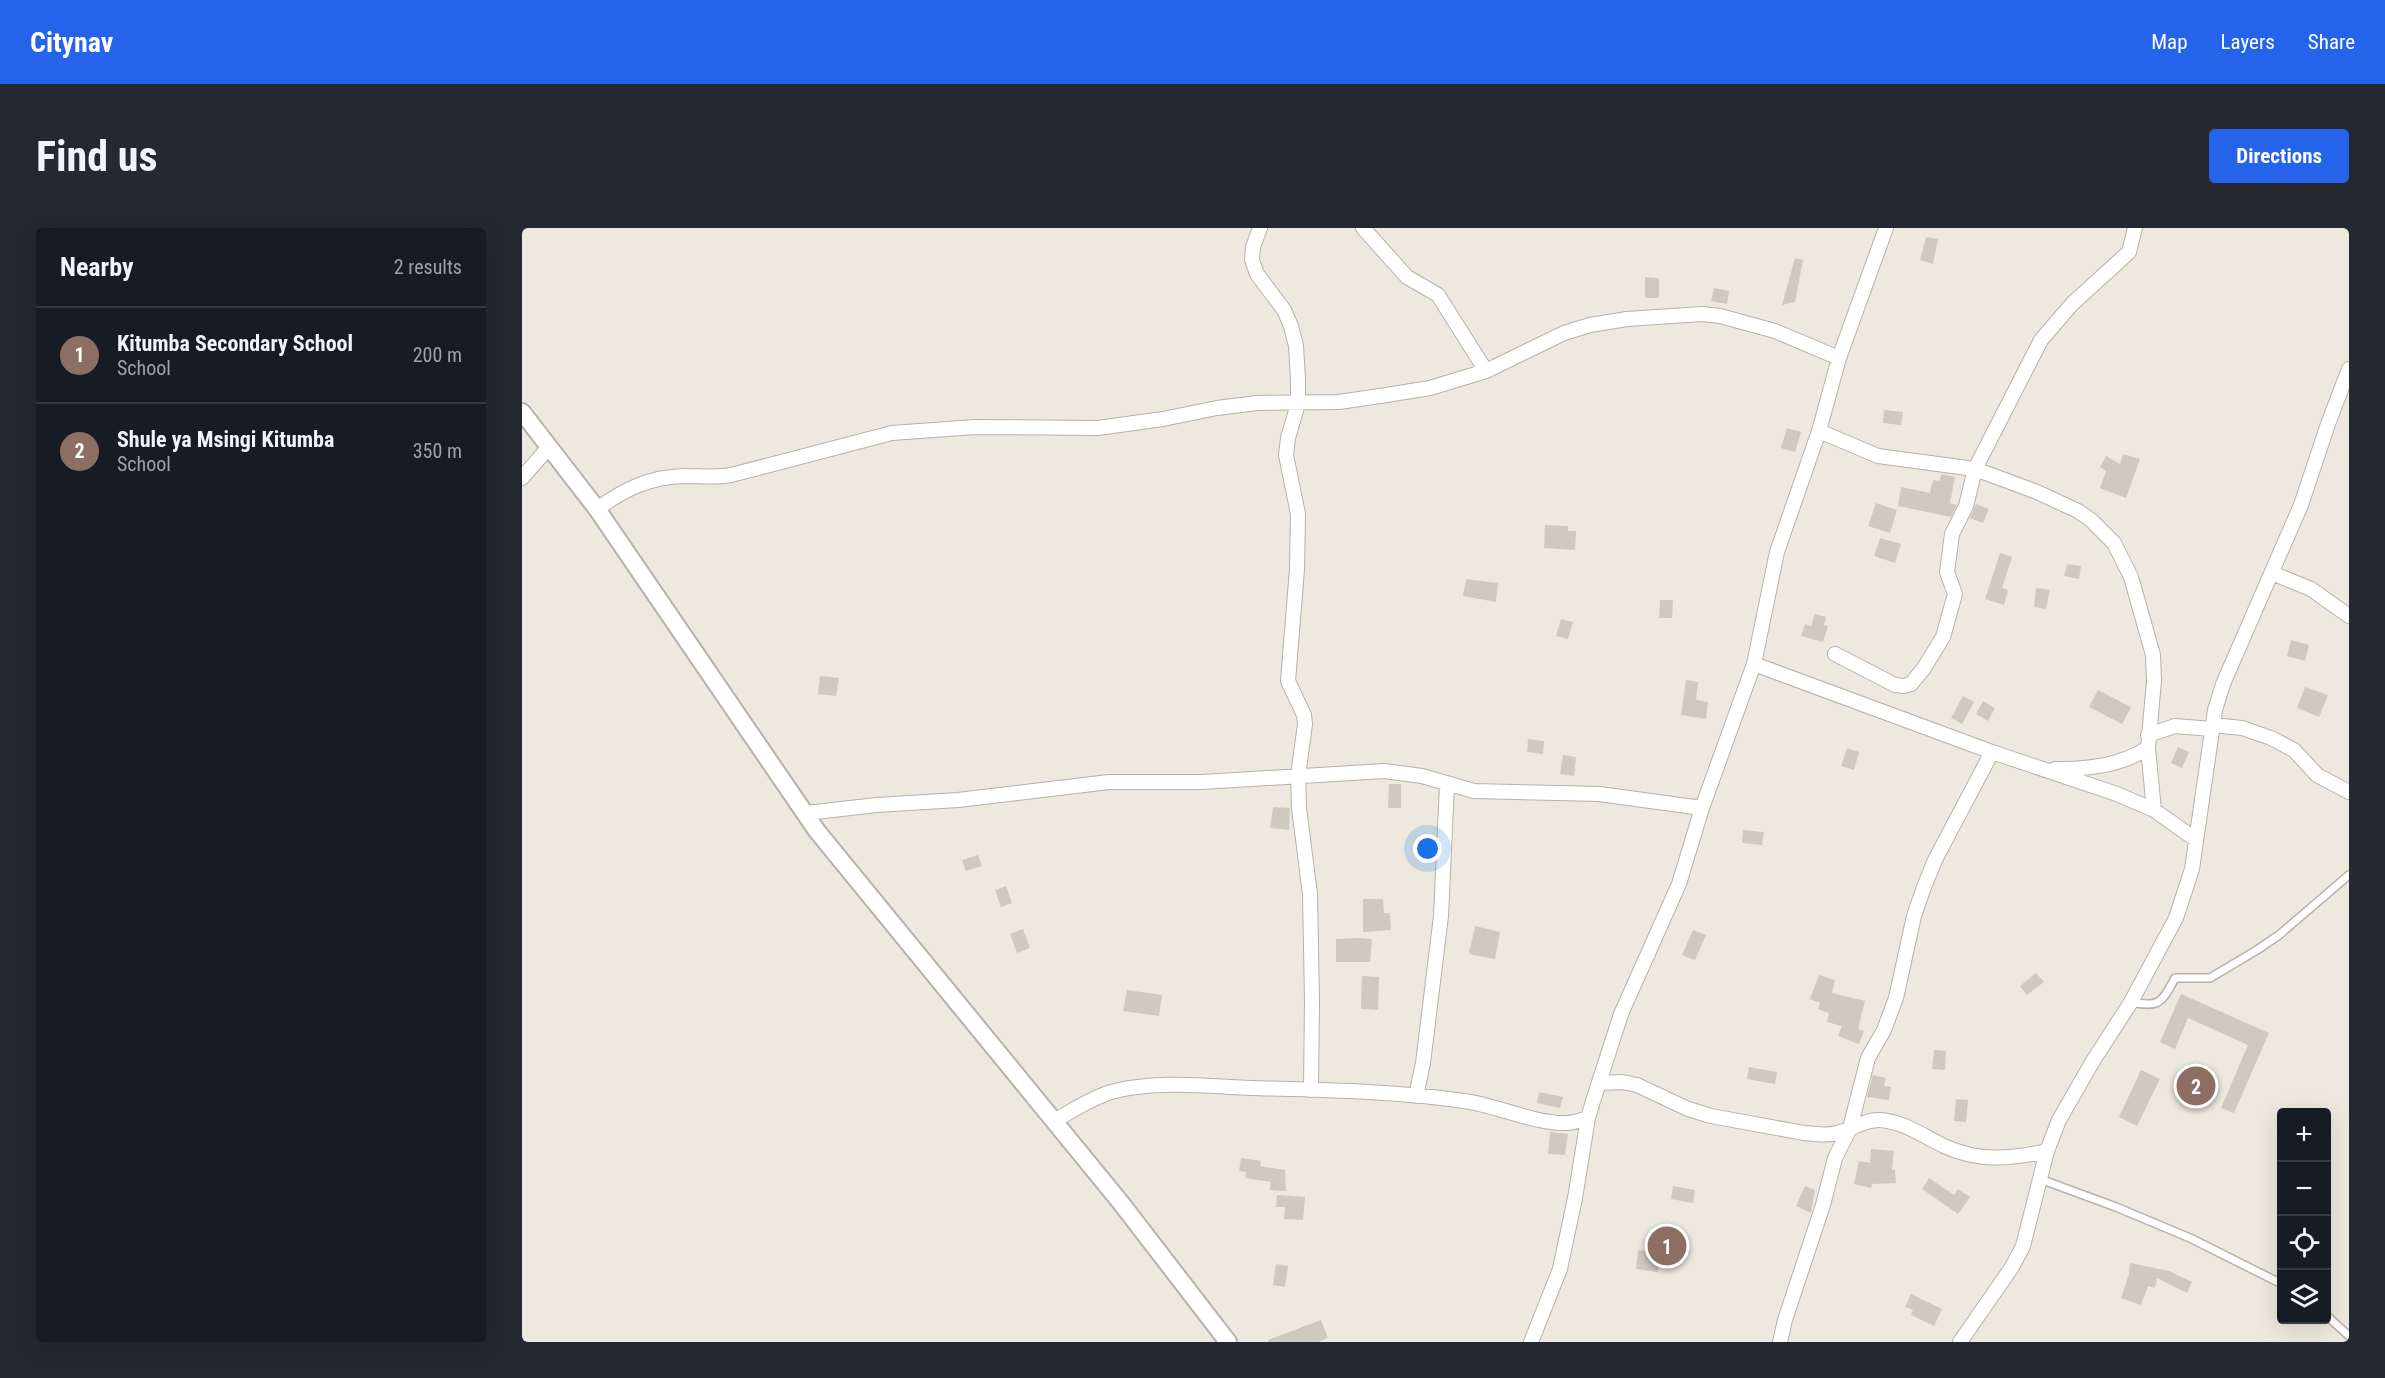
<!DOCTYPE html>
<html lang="en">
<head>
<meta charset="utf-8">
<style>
	:root { --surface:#171b24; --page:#242831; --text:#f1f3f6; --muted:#9ea1a6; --line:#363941; --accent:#2563eb }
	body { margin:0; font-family:"Roboto Condensed",sans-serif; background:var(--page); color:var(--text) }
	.controls { position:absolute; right:18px; bottom:18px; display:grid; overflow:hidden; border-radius:6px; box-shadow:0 6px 24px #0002 }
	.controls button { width:54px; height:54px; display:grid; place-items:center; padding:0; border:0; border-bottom:2px solid var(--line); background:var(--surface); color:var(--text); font:30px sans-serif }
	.you { position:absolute; left:906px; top:621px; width:21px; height:21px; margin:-15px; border:4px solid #fff; border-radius:50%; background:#1a73e8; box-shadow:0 0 0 9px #1a73e833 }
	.badge { display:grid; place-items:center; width:39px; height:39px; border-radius:50%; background:var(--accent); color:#fff; font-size:20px; font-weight:700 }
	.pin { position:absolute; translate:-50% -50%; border:3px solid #fff; box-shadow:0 2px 6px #0006 }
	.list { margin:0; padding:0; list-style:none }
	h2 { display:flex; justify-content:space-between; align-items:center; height:78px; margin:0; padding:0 24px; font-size:26px }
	h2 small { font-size:20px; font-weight:400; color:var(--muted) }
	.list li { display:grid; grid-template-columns:39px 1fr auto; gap:18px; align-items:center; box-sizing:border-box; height:96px; padding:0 24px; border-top:2px solid var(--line) }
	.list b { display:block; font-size:22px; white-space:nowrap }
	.list p { margin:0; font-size:20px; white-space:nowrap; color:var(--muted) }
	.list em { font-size:20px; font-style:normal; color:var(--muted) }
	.icon { flex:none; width:33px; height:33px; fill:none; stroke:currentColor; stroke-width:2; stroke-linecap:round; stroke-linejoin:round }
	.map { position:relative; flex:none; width:1827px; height:1114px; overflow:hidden; border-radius:6px }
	header { display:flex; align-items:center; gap:36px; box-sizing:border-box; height:84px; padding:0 30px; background:var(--accent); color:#fff }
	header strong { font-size:28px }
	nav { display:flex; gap:33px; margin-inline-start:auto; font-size:21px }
	.intro { display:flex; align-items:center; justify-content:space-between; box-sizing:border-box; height:144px; padding:0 36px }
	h1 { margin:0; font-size:42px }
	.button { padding:15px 27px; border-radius:6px; background:var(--accent); color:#fff; font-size:21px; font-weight:700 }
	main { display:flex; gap:36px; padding:0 36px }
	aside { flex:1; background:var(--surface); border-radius:6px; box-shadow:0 6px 24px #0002 }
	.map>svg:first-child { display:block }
	.building { fill:#cecac0 }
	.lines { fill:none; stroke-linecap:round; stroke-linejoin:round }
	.service-casing { stroke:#b6b2a8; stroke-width:10 }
	.minor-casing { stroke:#b6b2a8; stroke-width:16 }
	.tertiary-casing { stroke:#b6b2a8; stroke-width:20 }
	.service { stroke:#fff; stroke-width:7 }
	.minor { stroke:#fff; stroke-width:14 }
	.tertiary { stroke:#fff; stroke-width:16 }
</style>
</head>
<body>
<header>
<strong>Citynav</strong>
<nav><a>Map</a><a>Layers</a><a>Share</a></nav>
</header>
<div class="intro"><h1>Find us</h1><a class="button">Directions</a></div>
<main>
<aside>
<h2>Nearby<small>2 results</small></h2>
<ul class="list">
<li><span class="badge" style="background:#8d6e63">1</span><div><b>Kitumba Secondary School</b><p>School</p></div><em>200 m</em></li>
<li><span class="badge" style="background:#8d6e63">2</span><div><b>Shule ya Msingi Kitumba</b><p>School</p></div><em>350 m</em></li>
</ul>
</aside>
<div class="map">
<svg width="1827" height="1114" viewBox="0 0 1827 1114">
	<rect width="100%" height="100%" fill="#ede9df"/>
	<path class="building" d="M 1404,9 L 1416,11 L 1411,36 L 1398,32 Z
		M 1273,30 L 1281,32 L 1273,74 L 1260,77 Z
		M 1123,49 L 1137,50 L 1137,70 L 1123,70 Z
		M 1192,60 L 1207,63 L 1205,76 L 1189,73 Z
		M 1362,182 L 1381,184 L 1379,197 L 1361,195 Z
		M 1265,200 L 1279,204 L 1273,224 L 1259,220 Z
		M 1601,226 L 1618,231 L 1604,270 L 1578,260 L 1584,243 L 1578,239 L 1584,228 L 1598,236 Z
		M 1419,246 L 1433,249 L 1428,275 L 1435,277 L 1429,289 L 1376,278 L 1379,259 L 1408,265 L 1411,252 L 1418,253 Z
		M 1354,275 L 1375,282 L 1368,305 L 1346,298 Z
		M 1454,276 L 1467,281 L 1461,295 L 1448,290 Z
		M 1023,297 L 1046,298 L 1046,303 L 1054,303 L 1053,322 L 1022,320 Z
		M 1358,310 L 1379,316 L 1373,335 L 1352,328 Z
		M 1478,325 L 1490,329 L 1480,360 L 1486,362 L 1482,377 L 1463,371 Z
		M 1545,336 L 1559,338 L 1557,351 L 1542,348 Z
		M 944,351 L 976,355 L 974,374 L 941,368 Z
		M 1514,360 L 1528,362 L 1524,381 L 1512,379 Z
		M 1138,372 L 1151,372 L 1150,390 L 1137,390 Z
		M 1293,386 L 1304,389 L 1302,397 L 1306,398 L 1301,414 L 1279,408 L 1283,396 L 1289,398 Z
		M 1039,391 L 1051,394 L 1046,411 L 1034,408 Z
		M 1769,412 L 1787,417 L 1783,433 L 1765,428 Z
		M 298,448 L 317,450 L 314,468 L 296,466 Z
		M 1164,452 L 1176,454 L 1174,472 L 1186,474 L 1184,491 L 1159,487 Z
		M 1783,459 L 1806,467 L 1797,489 L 1775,480 Z
		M 1576,462 L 1609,479 L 1600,496 L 1567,479 Z
		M 1441,468 L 1452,474 L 1440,496 L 1429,490 Z
		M 1461,473 L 1473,480 L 1466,493 L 1454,486 Z
		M 1006,511 L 1022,513 L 1021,526 L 1005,524 Z
		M 1656,519 L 1667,524 L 1660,540 L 1649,535 Z
		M 1325,520 L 1337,524 L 1332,542 L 1319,538 Z
		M 1041,527 L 1054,529 L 1052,548 L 1038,546 Z
		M 867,556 L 879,556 L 879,580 L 866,580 Z
		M 751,579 L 768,580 L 767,602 L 748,600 Z
		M 1221,602 L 1242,604 L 1240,617 L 1220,615 Z
		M 456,627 L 460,638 L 444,643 L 440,632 Z
		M 484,658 L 490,675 L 479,679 L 473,662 Z
		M 841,671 L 861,671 L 862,685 L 868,685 L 869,702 L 841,704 Z
		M 953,698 L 978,704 L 973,731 L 947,726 Z
		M 501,701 L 508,720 L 495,725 L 488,706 Z
		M 1171,702 L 1184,707 L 1173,732 L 1160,727 Z
		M 837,710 L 850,711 L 848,734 L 814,734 L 814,711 Z
		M 1514,745 L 1522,754 L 1505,767 L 1498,758 Z
		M 1297,747 L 1313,752 L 1310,765 L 1343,773 L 1336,801 L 1342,803 L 1337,816 L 1316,808 L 1320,798 L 1305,794 L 1307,785 L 1296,781 L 1298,775 L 1288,771 Z
		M 840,748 L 857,749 L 856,782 L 839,781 Z
		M 605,762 L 640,767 L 637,788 L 601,783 Z
		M 1659,766 L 1747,805 L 1712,885 L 1699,880 L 1726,817 L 1666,790 L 1653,821 L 1638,814 Z
		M 1412,822 L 1424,823 L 1423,842 L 1410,841 Z
		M 1227,839 L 1255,844 L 1253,856 L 1225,851 Z
		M 1619,842 L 1638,851 L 1615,898 L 1597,889 Z
		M 1351,847 L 1364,850 L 1362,858 L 1369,859 L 1367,872 L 1345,869 Z
		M 1017,864 L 1041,869 L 1038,880 L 1015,875 Z
		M 1434,871 L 1446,872 L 1444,894 L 1432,893 Z
		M 1028,904 L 1046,906 L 1043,927 L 1026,926 Z
		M 1349,921 L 1372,923 L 1370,942 L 1373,942 L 1374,955 L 1350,956 L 1349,960 L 1332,956 L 1337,933 L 1348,935 Z
		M 719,930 L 739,933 L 738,938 L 763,942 L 764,963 L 748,962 L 749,954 L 723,950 L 724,944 L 717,943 Z
		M 1407,950 L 1432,967 L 1436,961 L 1448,969 L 1436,986 L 1400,961 Z
		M 1151,958 L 1173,962 L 1171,975 L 1149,971 Z
		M 1283,958 L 1293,962 L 1289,985 L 1274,978 Z
		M 755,967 L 783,969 L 781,992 L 762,991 L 763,979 L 754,979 Z
		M 1116,1022 L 1139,1025 L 1136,1044 L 1114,1041 Z
		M 1608,1035 L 1647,1043 L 1670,1054 L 1665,1065 L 1635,1050 L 1633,1060 L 1626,1058 L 1619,1077 L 1599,1070 L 1607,1046 Z
		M 754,1036 L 766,1038 L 763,1059 L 751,1057 Z
		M 1389,1066 L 1420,1081 L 1412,1098 L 1389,1087 L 1391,1082 L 1383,1079 Z
		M 799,1092 L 806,1110 L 796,1114 L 746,1114 L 746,1112 Z"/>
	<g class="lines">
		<defs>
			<path id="service" d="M 1609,774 C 1638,780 1640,774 1653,750 L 1688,750 L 1735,722 L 1757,707 L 1827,647
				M 1518,951 L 1594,979 L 1668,1010 L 1760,1056
				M 1804,1087 L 1827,1108"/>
			<path id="minor" d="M 738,0 L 731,19 L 730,32 L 735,46 L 762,82 L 769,98 L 774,118 L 776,151 L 776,176 L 766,210 L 764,227 L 776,286 L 775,341 L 766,453 L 782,487 L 783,496 L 776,548 L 777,580 L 788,666 L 790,772 L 789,862
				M 841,0 L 885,49 L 916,67 L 964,143
				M 1297,203 L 1356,228 L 1453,241 L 1515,264 L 1556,283 L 1569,292 L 1592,315 L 1609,349 L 1631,427 L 1632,453 L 1626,520 L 1632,582
				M 0,250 L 27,219
				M 75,281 C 103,261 127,249 162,248 C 179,248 192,250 209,247 L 370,205 L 453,199 L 576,200 L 641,191 L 695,180 L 735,175 L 817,174 L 858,168 L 908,160 L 964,143 L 1042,105 L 1068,97 L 1105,91 L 1180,86 L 1198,88 L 1253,103 L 1317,130
				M 1750,345 L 1789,361 L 1827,388
				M 1313,426 L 1373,457 L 1382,458 L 1389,456 L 1402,440 L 1421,409 L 1433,366 L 1425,344 L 1430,306 L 1444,278 L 1453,241 L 1519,112 L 1550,76 L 1607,24 L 1613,0
				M 1232,436 L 1470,524 L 1595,566 L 1632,582 L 1673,611
				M 1691,497 L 1720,500 L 1749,510 L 1772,522 L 1795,547 L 1827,564
				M 1626,507 L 1653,498 L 1690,501
				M 1533,541 C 1566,541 1598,538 1626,520
				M 284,585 L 355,577 L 436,572 L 587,554 L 680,554 L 862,543 L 900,548 L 952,563 L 1077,566 L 1180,580
				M 1078,855 L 1100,854 L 1115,857 L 1166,881 L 1189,888 L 1282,905 C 1293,906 1304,908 1315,905 C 1329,902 1343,891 1358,892 C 1383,894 1401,908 1422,918 C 1456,934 1490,931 1525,923
				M 894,868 L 901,835 L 919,688 L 925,556
				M 532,893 C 550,883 569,870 589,864 C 633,852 684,858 729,860 C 800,862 872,863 942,873 C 974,877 1013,896 1044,895 C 1051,895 1059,892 1066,890
				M 1009,1114 L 1038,1041 L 1053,970 L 1066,890 L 1071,873 L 1099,786 L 1157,656 L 1180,580 L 1232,436 L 1255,324 L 1297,203 L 1317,130 L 1364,0
				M 1258,1114 L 1263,1092 L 1301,977 L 1313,930 L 1328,900 L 1346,830 L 1362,802 L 1374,770 L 1392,688 L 1402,659 L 1413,632 L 1470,524
				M 1438,1114 L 1490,1039 L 1501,1018 L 1525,923 L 1537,892 L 1571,833 L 1609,774 L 1654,690 L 1670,641 L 1693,482 L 1701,456 L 1779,277 L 1806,196 L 1827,141"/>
			<path id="tertiary" d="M 0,184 L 75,281 L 295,603 L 599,975 L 706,1114"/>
		</defs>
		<use href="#service" class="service-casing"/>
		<use href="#minor" class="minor-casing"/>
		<use href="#tertiary" class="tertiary-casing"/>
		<use href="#service" class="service"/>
		<use href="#minor" class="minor"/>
		<use href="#tertiary" class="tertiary"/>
	</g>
</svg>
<div class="controls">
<button>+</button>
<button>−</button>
<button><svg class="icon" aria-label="locate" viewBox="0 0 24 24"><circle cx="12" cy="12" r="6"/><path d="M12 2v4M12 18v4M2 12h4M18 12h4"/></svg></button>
<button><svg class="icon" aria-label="layers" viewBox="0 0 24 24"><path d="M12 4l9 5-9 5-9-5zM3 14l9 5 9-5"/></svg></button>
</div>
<div class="you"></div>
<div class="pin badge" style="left:1145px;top:1018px;background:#8d6e63">1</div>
<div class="pin badge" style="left:1674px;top:858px;background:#8d6e63">2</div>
</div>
</main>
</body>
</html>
